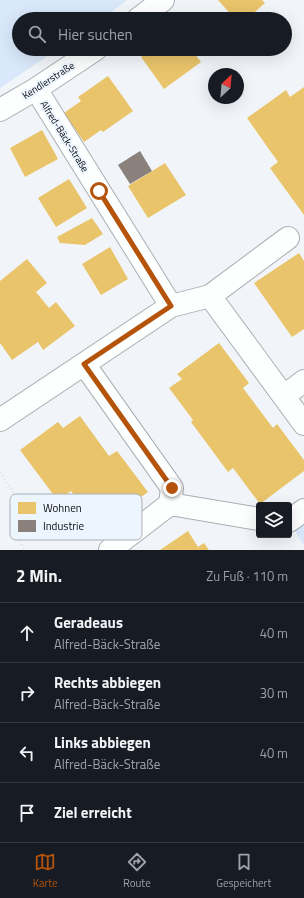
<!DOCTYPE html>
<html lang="de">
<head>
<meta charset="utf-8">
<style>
	:root { --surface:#171b24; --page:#20242c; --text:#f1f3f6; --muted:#9ea1a6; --line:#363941; --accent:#b45309 }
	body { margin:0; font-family:"Titillium Web",sans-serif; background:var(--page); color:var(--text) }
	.controls { position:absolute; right:12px; bottom:12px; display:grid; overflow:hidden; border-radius:4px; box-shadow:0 4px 16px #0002 }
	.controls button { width:36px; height:36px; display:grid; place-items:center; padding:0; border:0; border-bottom:1px solid var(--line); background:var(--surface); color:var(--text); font:20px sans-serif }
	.compass { position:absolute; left:208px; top:68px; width:36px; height:36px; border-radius:50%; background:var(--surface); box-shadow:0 4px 16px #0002; rotate:26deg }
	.stop { position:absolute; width:12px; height:12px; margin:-9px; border:3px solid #b45309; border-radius:50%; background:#fff }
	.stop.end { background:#b45309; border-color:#fff; box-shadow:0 1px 4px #0008 }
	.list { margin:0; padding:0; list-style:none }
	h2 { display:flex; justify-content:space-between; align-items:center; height:52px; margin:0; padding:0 16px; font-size:17px }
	h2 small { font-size:13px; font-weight:400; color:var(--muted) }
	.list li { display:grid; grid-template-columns:26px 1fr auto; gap:12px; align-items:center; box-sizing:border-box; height:60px; padding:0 16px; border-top:1px solid var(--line) }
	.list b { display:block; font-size:15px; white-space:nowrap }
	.list p { margin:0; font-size:13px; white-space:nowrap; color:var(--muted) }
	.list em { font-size:13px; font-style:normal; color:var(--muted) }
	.icon { flex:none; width:22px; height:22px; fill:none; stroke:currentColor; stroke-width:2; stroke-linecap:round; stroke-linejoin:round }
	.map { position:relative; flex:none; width:304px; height:550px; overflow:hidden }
	.search { position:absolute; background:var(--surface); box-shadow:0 4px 16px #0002; left:12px; right:12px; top:12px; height:44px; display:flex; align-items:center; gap:10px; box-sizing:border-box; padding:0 14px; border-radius:22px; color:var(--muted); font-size:15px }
	.sheet { height:292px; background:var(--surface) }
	nav { display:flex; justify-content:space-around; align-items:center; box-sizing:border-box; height:56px; border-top:1px solid var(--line); background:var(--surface); font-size:11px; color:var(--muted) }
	nav a { display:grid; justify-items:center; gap:2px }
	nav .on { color:var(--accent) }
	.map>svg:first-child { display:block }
	.green { fill:#d9e8fb }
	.homes { fill:#e9c46a }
	.industry { fill:#8a817c }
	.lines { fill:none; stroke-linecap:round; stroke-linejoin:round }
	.minor-casing { stroke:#abaeb2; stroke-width:24 }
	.path { stroke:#e1e1e3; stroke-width:2.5; stroke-dasharray:1 3; stroke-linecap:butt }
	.minor { stroke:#fdfefe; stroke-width:22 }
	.route { stroke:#b45309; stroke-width:5 }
	.labels { text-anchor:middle; stroke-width:4; stroke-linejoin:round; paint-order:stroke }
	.street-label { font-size:10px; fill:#090c10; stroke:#edf5fe }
	.key { fill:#edf5fe; stroke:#a9afb7; stroke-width:1 }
	.key-label { font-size:11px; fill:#090c10 }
</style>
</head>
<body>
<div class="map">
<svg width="304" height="550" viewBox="0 0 304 550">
	<rect width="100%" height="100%" fill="#f1f5fa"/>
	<path class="green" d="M 0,0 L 127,0 L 102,19 L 19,19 L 19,49 L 58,49 L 0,88 Z
		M 304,524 L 304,543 L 303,544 L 295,531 Z"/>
	<path class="homes" d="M 218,0 L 262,0 L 265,3 L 247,19 L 235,19 Z
		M 152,49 L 191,49 L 201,62 L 164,89 L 141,57 Z
		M 108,76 L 133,111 L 103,132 L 101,130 L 84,142 L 64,113 L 81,101 L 78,97 Z
		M 304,87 L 304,215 L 270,168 L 278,162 L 247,118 L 286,90 L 290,97 Z
		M 42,130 L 58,159 L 25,177 L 10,148 Z
		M 165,163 L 186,195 L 148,218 L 128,186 Z
		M 69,179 L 87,208 L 56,227 L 38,198 Z
		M 92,218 L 103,234 L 85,245 L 60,243 L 57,237 Z
		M 110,247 L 128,279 L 101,295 L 82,264 Z
		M 299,253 L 304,261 L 304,329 L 292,337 L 254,283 Z
		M 27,259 L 47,283 L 36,292 L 49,308 L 56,302 L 75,326 L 43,350 L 38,342 L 12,360 L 0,343 L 0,281 Z
		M 219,343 L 249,383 L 243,388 L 273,428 L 277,424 L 304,460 L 304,471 L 260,504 L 233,468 L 228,472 L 191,422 L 193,420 L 169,388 L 182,379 L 177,374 Z
		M 80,416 L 109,456 L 117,451 L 148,492 L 130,505 L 135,511 L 105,535 L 71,491 L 58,501 L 20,450 L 58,422 L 63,428 Z
		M 188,531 L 198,547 L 204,543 L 209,550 L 160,550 Z"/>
	<path class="industry" d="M 140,151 L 152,171 L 130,184 L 118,165 Z"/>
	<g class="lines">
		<defs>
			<path id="minor" d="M 138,19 L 163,0
				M 36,89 L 171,306 L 210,296 L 288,238
				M 0,110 L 36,89 L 96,49
				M 210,296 L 304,424
				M 84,364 L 172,488 L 170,504 L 110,550
				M 284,396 L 304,381
				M 0,420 L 171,306
				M 170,504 L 259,519
				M 289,521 L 304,510"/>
		</defs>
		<use href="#minor" class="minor-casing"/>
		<path class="path" d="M 0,472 L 13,492 L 16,502 L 11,527 L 25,550"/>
		<use href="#minor" class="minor"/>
	</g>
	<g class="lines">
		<path class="route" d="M 99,191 L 171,306 L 84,364 L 172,488"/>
	</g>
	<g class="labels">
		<g class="street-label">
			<text transform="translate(48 80) rotate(-33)" y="4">Kendlerstraße</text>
			<text transform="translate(65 136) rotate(58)" y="4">Alfred-Bäck-Straße</text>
		</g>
	</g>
	<rect x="10" y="494" width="132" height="46" rx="6" class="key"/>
	<rect x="18" y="502" width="18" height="12" fill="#e9c46a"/>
	<rect x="18" y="520" width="18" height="12" fill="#8a817c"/>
	<g class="key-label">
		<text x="43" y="512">Wohnen</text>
		<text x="43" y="530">Industrie</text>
	</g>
</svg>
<div class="controls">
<button><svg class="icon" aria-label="layers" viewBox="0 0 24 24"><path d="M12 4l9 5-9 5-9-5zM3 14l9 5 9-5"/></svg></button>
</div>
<svg class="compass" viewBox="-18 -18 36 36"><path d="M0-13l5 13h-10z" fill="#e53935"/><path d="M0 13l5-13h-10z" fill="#9ea1a6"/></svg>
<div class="stop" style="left:99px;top:191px"></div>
<div class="stop end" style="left:172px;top:488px"></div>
<div class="search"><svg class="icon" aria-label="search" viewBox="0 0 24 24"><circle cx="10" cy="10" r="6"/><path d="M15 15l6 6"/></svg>Hier suchen</div>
</div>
<section class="sheet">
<h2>2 Min.<small>Zu Fuß · 110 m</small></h2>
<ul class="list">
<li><svg class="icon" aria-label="ahead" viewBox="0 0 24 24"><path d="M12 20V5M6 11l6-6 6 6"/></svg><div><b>Geradeaus</b><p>Alfred-Bäck-Straße</p></div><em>40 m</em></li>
<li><svg class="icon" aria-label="right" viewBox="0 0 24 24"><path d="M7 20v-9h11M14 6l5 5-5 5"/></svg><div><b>Rechts abbiegen</b><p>Alfred-Bäck-Straße</p></div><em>30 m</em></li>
<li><svg class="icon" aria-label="left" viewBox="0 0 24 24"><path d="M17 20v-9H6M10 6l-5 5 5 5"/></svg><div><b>Links abbiegen</b><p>Alfred-Bäck-Straße</p></div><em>40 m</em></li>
<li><svg class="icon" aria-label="arrive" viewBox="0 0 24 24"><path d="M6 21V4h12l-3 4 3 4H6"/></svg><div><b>Ziel erreicht</b></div></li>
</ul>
</section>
<nav>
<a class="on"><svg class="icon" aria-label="map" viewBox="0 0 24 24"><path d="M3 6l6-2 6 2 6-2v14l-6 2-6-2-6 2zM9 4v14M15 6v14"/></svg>Karte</a>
<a><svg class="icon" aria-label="directions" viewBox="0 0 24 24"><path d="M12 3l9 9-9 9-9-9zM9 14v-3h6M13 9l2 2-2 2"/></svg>Route</a>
<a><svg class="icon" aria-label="saved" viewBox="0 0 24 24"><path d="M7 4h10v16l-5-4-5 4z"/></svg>Gespeichert</a>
</nav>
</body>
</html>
